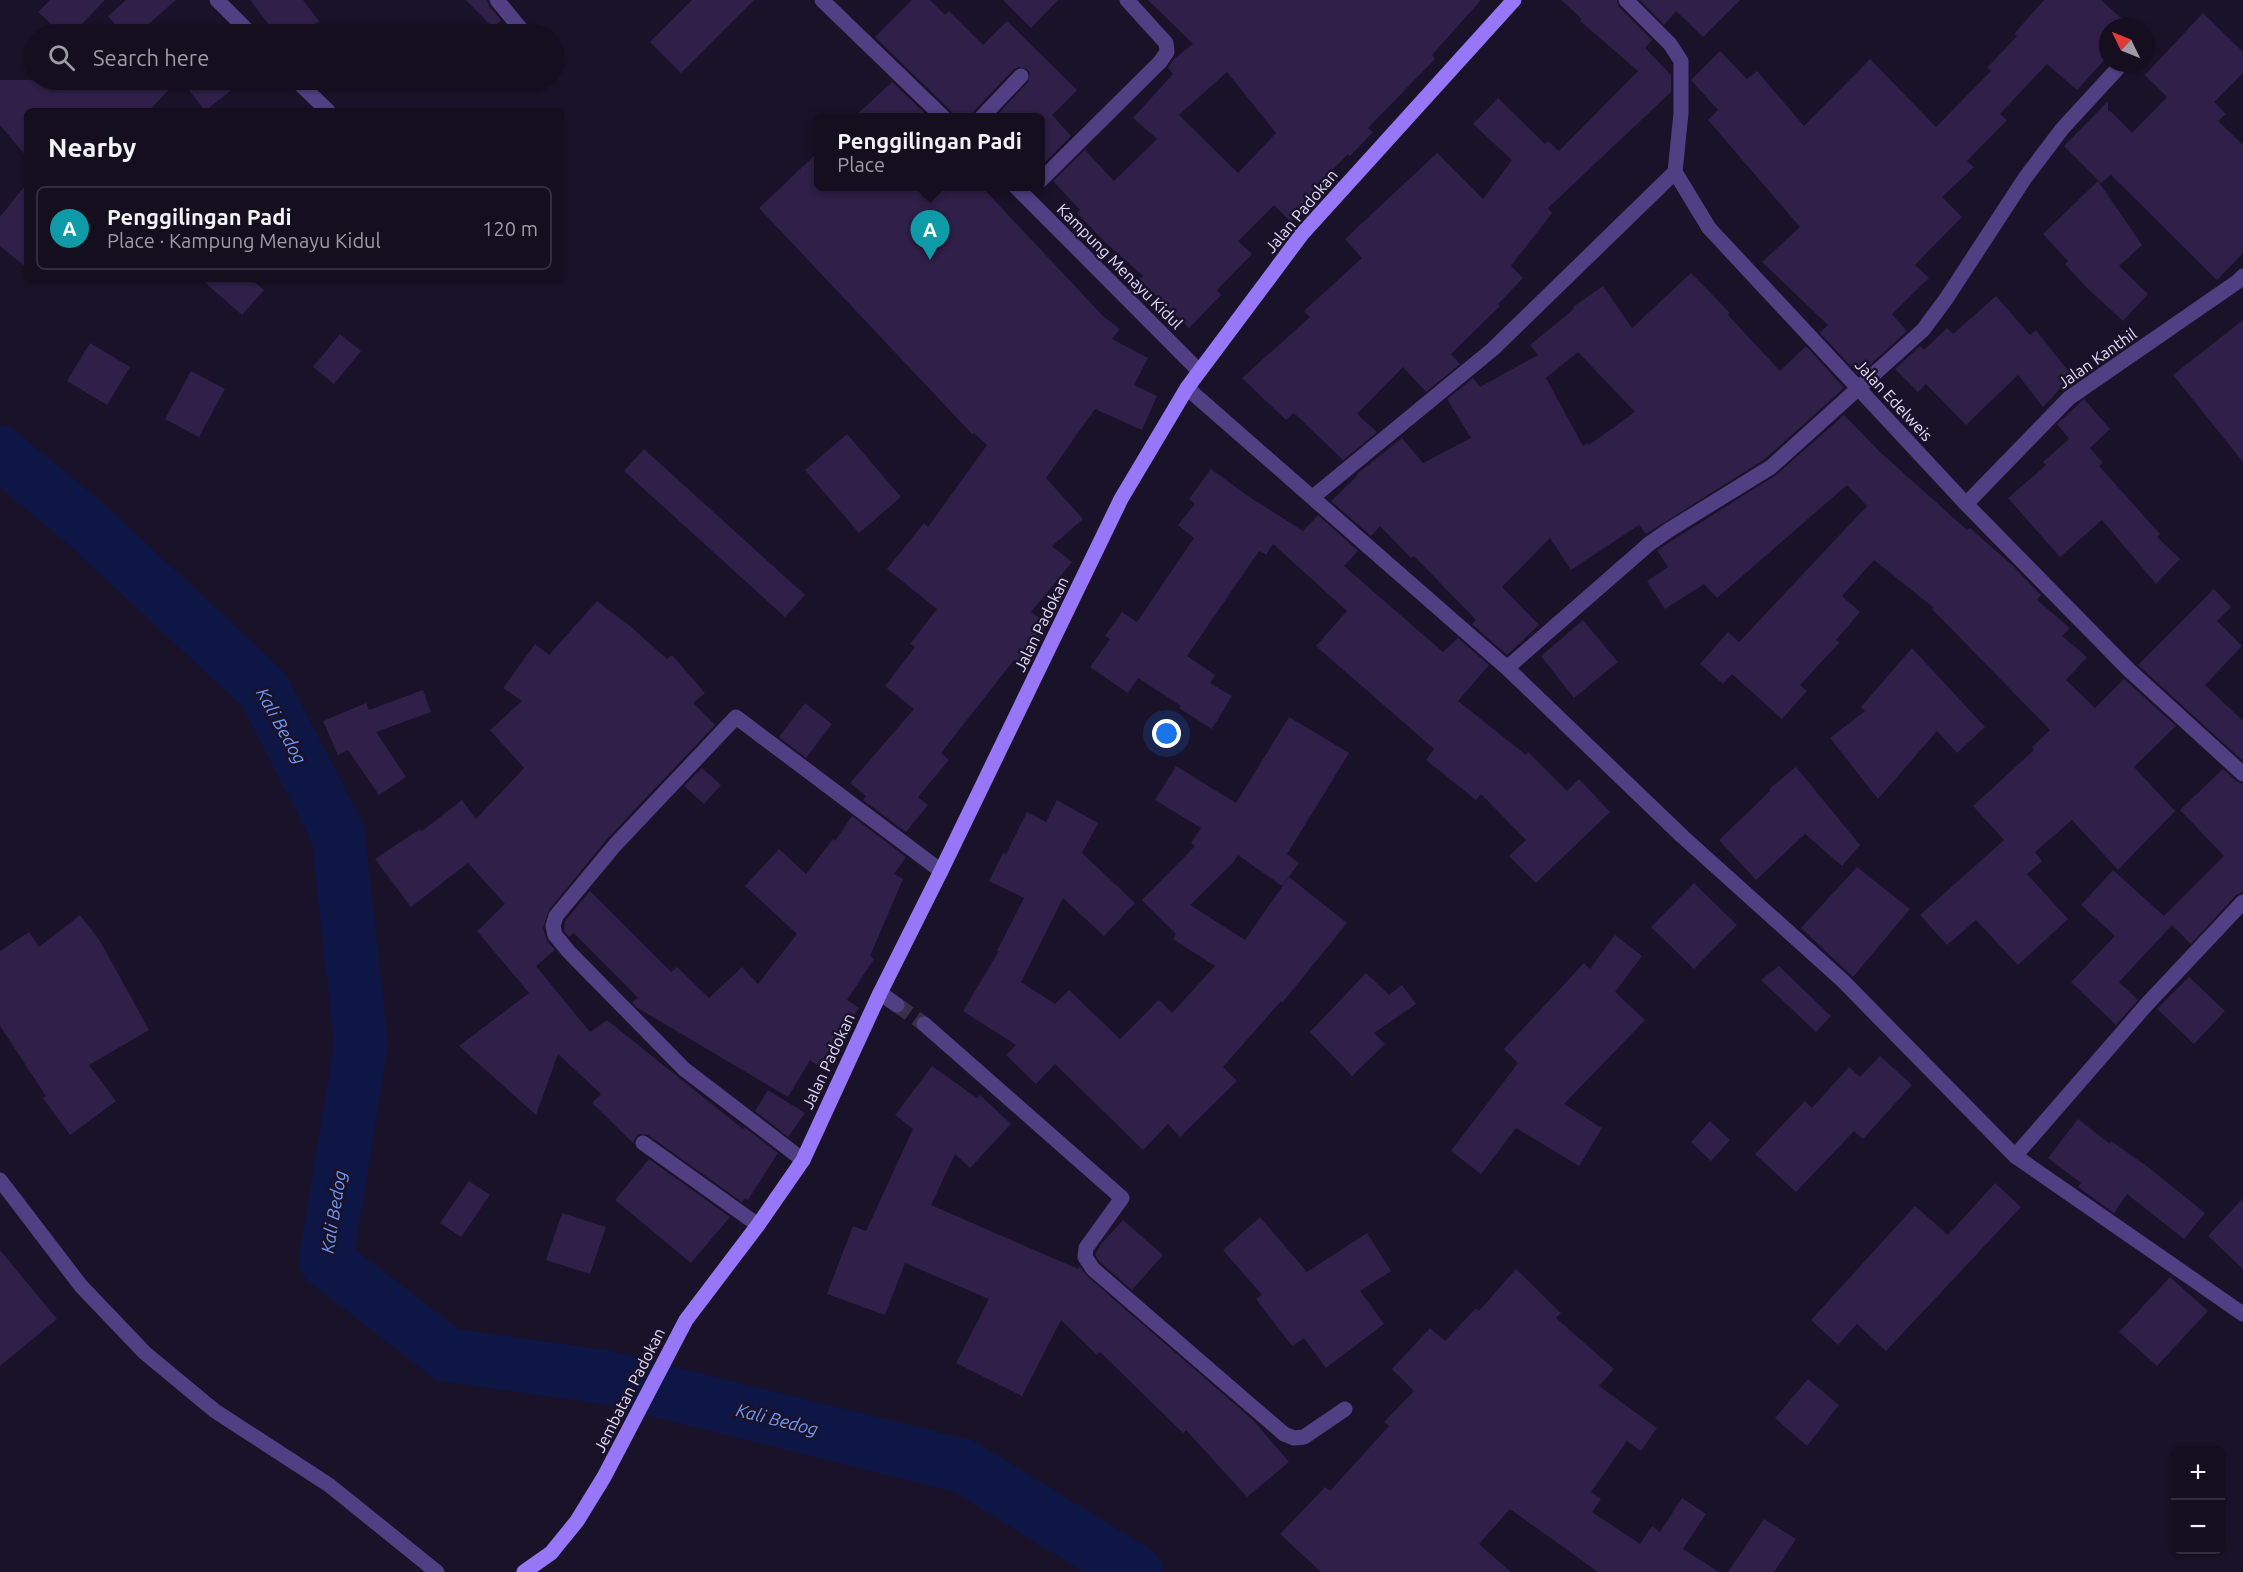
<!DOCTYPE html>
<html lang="en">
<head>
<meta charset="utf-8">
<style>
	:root { --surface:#140e1e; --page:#211c2b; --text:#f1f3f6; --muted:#9d9ca4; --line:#332e3c; --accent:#1a73e8 }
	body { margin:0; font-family:Ubuntu,sans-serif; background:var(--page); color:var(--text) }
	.controls { position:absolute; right:18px; bottom:18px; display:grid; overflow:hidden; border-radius:9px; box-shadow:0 2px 4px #0004 }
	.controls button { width:54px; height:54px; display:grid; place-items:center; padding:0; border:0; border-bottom:2px solid var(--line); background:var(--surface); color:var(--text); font:30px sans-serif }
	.compass { position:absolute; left:2099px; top:18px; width:54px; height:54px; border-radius:50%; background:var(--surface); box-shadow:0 2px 4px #0004; rotate:313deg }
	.you { position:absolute; left:1167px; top:734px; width:21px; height:21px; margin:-15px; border:4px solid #fff; border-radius:50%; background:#1a73e8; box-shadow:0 0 0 9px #1a73e833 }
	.badge { display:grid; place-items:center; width:39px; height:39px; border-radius:50%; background:var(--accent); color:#fff; font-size:20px; font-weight:700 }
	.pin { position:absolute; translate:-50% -50px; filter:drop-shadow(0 2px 3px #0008) }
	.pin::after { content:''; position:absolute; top:32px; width:21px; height:18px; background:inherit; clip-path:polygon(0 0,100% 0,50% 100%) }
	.popup { position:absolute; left:814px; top:113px; width:231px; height:78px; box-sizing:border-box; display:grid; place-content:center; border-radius:9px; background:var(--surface); filter:drop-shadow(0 2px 4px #0005); font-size:20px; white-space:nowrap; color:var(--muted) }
	.popup b { font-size:22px; color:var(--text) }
	.popup::after { content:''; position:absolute; left:50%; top:100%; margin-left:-12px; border:12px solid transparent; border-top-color:var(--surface) }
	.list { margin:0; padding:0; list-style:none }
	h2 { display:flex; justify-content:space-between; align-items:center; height:78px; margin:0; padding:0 24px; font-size:26px }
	h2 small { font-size:20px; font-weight:400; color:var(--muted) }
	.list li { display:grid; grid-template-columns:39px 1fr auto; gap:18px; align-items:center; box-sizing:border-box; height:84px; margin:0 12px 12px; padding:0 12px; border:2px solid var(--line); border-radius:9px }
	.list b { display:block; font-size:22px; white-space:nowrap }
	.list p { margin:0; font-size:20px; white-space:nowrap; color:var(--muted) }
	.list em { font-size:20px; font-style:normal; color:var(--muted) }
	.icon { flex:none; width:33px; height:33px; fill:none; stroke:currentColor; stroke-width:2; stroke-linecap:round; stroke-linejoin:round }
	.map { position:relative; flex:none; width:2243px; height:1572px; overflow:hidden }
	.search { position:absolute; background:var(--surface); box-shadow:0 2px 4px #0004; left:24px; top:24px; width:540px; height:66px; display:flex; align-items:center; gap:15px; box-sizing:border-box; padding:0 21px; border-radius:33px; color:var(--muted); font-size:22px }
	.panel { position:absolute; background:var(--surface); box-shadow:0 2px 4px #0004; left:24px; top:108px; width:540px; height:174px; border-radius:9px }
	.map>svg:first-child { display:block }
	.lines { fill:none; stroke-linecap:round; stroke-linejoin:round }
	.river { stroke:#0e1645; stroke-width:54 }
	.building { fill:#301f48; fill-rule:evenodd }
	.street-tunnel { stroke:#393048; stroke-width:15; stroke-dasharray:15 8; stroke-linecap:butt }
	.street { stroke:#513f84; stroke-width:15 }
	.secondary { stroke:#9777f8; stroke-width:15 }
	.labels { text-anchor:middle; stroke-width:5; stroke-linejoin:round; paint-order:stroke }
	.street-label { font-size:16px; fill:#e6dafd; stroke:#1a1228 }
	.water-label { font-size:18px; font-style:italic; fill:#6e9af7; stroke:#1a1228 }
</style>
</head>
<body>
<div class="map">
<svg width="2243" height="1572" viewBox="0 0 2243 1572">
	<rect width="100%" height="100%" fill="#1a1228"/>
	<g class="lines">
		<path class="river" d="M 0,453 L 86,524 L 264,690 L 338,834 L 361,1044 L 326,1261 L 448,1355 L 605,1377 L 963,1466 L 1136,1572"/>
	</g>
	<path class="building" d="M 50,0 L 105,0 L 72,34 L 62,34 L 38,12 Z
		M 126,0 L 176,0 L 137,34 L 124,34 L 108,16 Z
		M 250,0 L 303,0 L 319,21 L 301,34 L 276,34 Z
		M 466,0 L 487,0 L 489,6 L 501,20 L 493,28 Z
		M 692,0 L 754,0 L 681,73 L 650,42 Z
		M 912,0 L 930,0 L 945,15 L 949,11 L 983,45 L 1007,21 L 1077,90 L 1052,115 L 1071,136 L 1041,166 L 1041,117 L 995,117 L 1028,82 L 1030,74 L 1027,69 L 1019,67 L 1014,69 L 974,111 L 971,117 L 953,117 L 951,111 L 875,37 Z
		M 1003,0 L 1058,0 L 1031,28 Z
		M 1148,0 L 1481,0 L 1432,55 L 1435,59 L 1368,128 L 1373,132 L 1350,156 L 1348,154 L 1310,193 L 1315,197 L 1291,222 L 1274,205 L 1238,241 L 1252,254 L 1217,290 L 1221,295 L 1189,328 L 1139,279 L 1143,276 L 1105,242 L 1077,213 L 1080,210 L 1053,181 L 1085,150 L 1114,181 L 1157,139 L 1133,118 L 1173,74 L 1168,68 L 1174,59 L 1193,44 ZM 1227,72 L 1276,133 L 1238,173 L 1179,115 Z
		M 1561,0 L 1617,0 L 1619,7 L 1652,40 L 1645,48 L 1671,75 L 1671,92 L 1548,208 L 1552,213 L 1511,266 L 1523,278 L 1498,304 L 1500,306 L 1451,354 L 1460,364 L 1426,392 L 1403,367 L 1357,414 L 1377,432 L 1343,460 L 1294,413 L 1286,420 L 1242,378 L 1310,317 L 1304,311 L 1362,258 L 1345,239 L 1437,153 L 1483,199 L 1512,160 L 1473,124 L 1498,98 L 1545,144 L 1548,141 L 1559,151 L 1638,71 L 1580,21 L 1582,19 Z
		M 1640,0 L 1740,0 L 1703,37 L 1676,11 L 1664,25 Z
		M 2044,0 L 2101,0 L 2131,27 L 2108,27 L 2108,56 L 2077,90 L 2047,64 L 2000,114 L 2007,120 L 1967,161 L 1974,167 L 1942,197 L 1962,217 L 1915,265 L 1929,278 L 1892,314 L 1907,331 L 1859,375 L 1820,333 L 1828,325 L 1762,262 L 1800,227 L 1708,120 L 1718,110 L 1691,80 L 1720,51 L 1747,79 L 1757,71 L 1804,126 L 1870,59 L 1936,127 L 1991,71 L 1987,68 L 2017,36 L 2014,34 Z
		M 2203,13 L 2243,52 L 2243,73 L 2214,102 L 2226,114 L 2218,121 L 2243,145 L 2243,253 L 2217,280 L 2111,175 L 2101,183 L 2064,146 L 2108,101 L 2108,112 L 2110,111 L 2132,133 L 2167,97 L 2145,75 Z
		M 0,80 L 178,80 L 149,111 L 27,111 L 27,157 L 0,125 Z
		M 181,80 L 244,80 L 205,111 Z
		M 892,82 L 929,117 L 854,117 Z
		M 819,151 L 819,186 L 981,186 L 1103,316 L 1120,329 L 1112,339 L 1148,358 L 1134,385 L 1157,396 L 1142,430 L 1095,409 L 1046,478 L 1083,519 L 1052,546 L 1072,562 L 1031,612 L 1048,625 L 1020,664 L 1014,660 L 941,753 L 949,760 L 918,797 L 928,805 L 906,832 L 863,800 L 866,796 L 850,783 L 914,709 L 885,686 L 915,647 L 910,644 L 937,609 L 887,569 L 924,523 L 928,527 L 987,445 L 974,433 L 972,434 L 759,208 Z
		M 2098,181 L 2142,245 L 2119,266 L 2148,294 L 2123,321 L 2086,287 L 2065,264 L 2068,261 L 2043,234 Z
		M 27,183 L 27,268 L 0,246 L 0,217 Z
		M 1691,273 L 1730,313 L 1728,315 L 1780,371 L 1806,346 L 1844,388 L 1765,459 L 1646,534 L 1639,525 L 1571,570 L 1550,538 L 1502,587 L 1539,625 L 1507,655 L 1472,624 L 1476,620 L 1414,556 L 1411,558 L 1380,526 L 1371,536 L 1331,501 L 1358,475 L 1357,474 L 1402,438 L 1423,463 L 1471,438 L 1447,399 L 1473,378 L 1480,387 L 1538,355 L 1530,345 L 1574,309 L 1573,307 L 1603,286 L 1632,328 ZM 1578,352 L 1635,412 L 1589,445 L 1587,443 L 1583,446 L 1546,378 Z
		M 201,279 L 251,279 L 264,290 L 242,315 Z
		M 1996,296 L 2030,335 L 2036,330 L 2072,376 L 2043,407 L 2018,375 L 1966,425 L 1926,384 L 1918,392 L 1895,369 L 1920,346 L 1924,350 L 1947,328 L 1953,334 Z
		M 2243,320 L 2243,462 L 2173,375 Z
		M 340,334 L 361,351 L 334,384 L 313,367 Z
		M 90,343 L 130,367 L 107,405 L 67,381 Z
		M 191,371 L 225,389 L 199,437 L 165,419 Z
		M 2084,399 L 2110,429 L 2090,448 L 2103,463 L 2099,466 L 2160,534 L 2157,537 L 2180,559 L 2156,584 L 2102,520 L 2060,557 L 2008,498 L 2046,465 L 2043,462 L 2069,439 L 2057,424 Z
		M 1844,415 L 1880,452 L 1967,530 L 1970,528 L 2013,566 L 2041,595 L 2037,600 L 2070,628 L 2062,636 L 2087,657 L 2066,680 L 2095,708 L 2124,679 L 2176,726 L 2134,767 L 2175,811 L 2118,870 L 2072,820 L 2035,852 L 2042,861 L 2027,874 L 2068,919 L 2018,965 L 1976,920 L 1947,945 L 1920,915 L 2004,840 L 1973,806 L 2034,750 L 2032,747 L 2050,730 L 1932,609 L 1934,608 L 1874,560 L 1842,596 L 1860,612 L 1836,640 L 1839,643 L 1800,685 L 1807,691 L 1782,719 L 1732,674 L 1723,684 L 1700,664 L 1728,632 L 1739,642 L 1867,506 L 1847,485 L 1717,598 L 1704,584 L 1665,609 L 1647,581 L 1668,567 L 1657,550 L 1776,475 Z
		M 847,434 L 901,497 L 859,533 L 805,470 Z
		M 644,449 L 805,595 L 785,617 L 624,471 Z
		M 1211,469 L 1245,494 L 1303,531 L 1318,515 L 1358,551 L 1344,566 L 1443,652 L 1458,638 L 1489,665 L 1458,701 L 1526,755 L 1528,752 L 1567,791 L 1579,779 L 1610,812 L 1536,883 L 1509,856 L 1526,840 L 1481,794 L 1476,800 L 1426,760 L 1434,749 L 1316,646 L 1347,611 L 1273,544 L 1266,555 L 1259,551 L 1187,656 L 1215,675 L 1210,683 L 1232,696 L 1212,729 L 1179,708 L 1181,706 L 1138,678 L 1128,693 L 1090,667 L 1110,639 L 1105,636 L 1122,612 L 1137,622 L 1194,538 L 1178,525 L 1195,504 L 1189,499 Z
		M 2214,589 L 2231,607 L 2217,621 L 2242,646 L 2205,685 L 2243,721 L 2243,761 L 2138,665 Z
		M 597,601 L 630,626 L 667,659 L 672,655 L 705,693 L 693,703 L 715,725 L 608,838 L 549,910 L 543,928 L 547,941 L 555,950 L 536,966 L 590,1032 L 607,1020 L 743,1129 L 744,1127 L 778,1153 L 748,1200 L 745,1198 L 742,1202 L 648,1135 L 638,1134 L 633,1143 L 592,1103 L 601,1094 L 558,1054 L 536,1115 L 459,1046 L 529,993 L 477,931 L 505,904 L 468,863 L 411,907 L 375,859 L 420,829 L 422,831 L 462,800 L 476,819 L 524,768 L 490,730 L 522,701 L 503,688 L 535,644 L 549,655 Z
		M 1583,620 L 1618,662 L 1574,698 L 1541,656 Z
		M 1912,648 L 1985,727 L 1957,753 L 1937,731 L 1878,799 L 1830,738 L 1865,711 L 1861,707 Z
		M 423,690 L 431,712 L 376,732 L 406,777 L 379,795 L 348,750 L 338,755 L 323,721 L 366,703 L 369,710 Z
		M 805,703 L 832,724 L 806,758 L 779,737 Z
		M 1289,717 L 1349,753 L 1287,854 L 1299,863 L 1282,886 L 1238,855 L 1232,864 L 1190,905 L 1245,940 L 1289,877 L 1347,923 L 1282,1003 L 1281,1001 L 1223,1067 L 1237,1081 L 1180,1137 L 1168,1124 L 1143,1150 L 1055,1064 L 1036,1084 L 1006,1055 L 1016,1045 L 963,1011 L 999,951 L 997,951 L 1024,898 L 989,881 L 1003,853 L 1006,854 L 1027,812 L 1046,822 L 1057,800 L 1098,823 L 1082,853 L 1135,903 L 1104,936 L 1063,898 L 1021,982 L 1055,1004 L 1069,990 L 1120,1039 L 1159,1000 L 1172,1013 L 1215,966 L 1173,939 L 1176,934 L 1142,900 L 1195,846 L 1191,843 L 1201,828 L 1155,800 L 1176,766 L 1236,803 Z
		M 1796,767 L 1860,845 L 1842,866 L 1805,834 L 1756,880 L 1719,840 L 1770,791 L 1769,789 Z
		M 702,768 L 721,785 L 704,804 L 684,786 Z
		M 2223,769 L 2236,781 L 2243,784 L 2243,892 L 2236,895 L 2191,944 L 2172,925 L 2119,982 L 2138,1000 L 2116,1025 L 2071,982 L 2115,936 L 2081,905 L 2113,870 L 2164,916 L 2224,856 L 2180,810 Z
		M 852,816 L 906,857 L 894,874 L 903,879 L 870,956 L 874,959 L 847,1000 L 859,1008 L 818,1066 L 810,1060 L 788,1097 L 636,1007 L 632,1002 L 638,998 L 574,933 L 569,937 L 564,931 L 565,921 L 590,891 L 671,972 L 677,967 L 709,998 L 742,967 L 758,984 L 797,934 L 745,886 L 779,849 L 806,874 L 833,839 L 835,841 Z
		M 1857,867 L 1910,909 L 1853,977 L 1801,928 Z
		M 1694,883 L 1737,925 L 1694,969 L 1651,927 Z
		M 80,915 L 100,941 L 149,1030 L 89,1065 L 116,1101 L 70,1135 L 43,1098 L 46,1096 L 0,1026 L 0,951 L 29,932 L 39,947 Z
		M 1615,935 L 1642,956 L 1615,992 L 1645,1020 L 1564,1104 L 1602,1128 L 1579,1166 L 1516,1128 L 1481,1174 L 1451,1151 L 1518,1063 L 1504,1049 L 1584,963 L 1590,969 Z
		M 1779,966 L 1831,1016 L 1816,1032 L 1761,980 Z
		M 1366,973 L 1389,995 L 1402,985 L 1416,1004 L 1374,1033 L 1385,1044 L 1352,1076 L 1310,1032 Z
		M 2189,977 L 2225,1011 L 2194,1044 L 2157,1009 Z
		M 1880,1056 L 1912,1085 L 1863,1139 L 1854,1131 L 1796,1192 L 1755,1154 L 1805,1101 L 1812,1108 L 1849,1067 L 1860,1077 Z
		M 932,1066 L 977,1098 L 980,1095 L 1011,1124 L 970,1168 L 955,1154 L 931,1205 L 1078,1269 L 1080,1267 L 1087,1276 L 1253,1420 L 1289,1462 L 1247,1497 L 1186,1430 L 1183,1433 L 1100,1352 L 1097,1355 L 1061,1320 L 1022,1396 L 956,1363 L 989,1299 L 905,1263 L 885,1315 L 827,1294 L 853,1226 L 866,1231 L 913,1129 L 895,1115 Z
		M 768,1090 L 805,1113 L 788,1137 L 755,1111 Z
		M 2078,1119 L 2110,1144 L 2111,1141 L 2148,1167 L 2205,1213 L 2184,1239 L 2127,1194 L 2114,1213 L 2078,1187 L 2081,1183 L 2048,1158 Z
		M 1710,1121 L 1730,1140 L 1711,1161 L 1691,1142 Z
		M 649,1159 L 730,1217 L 691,1263 L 615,1200 Z
		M 469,1181 L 490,1195 L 461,1237 L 440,1223 Z
		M 1995,1183 L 2021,1207 L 1886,1351 L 1857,1324 L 1838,1345 L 1811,1320 L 1915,1206 L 1948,1235 Z
		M 2243,1198 L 2243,1269 L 2208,1236 Z
		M 562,1213 L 606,1227 L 590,1274 L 546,1260 Z
		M 1260,1217 L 1307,1272 L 1367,1233 L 1391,1271 L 1360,1291 L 1384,1324 L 1326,1368 L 1304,1338 L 1292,1346 L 1256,1299 L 1262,1295 L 1223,1250 Z
		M 1123,1220 L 1163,1255 L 1132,1290 L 1100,1262 L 1095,1255 L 1101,1244 Z
		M 0,1250 L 57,1319 L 0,1366 Z
		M 1516,1269 L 1561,1313 L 1556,1318 L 1614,1369 L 1599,1386 L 1657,1428 L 1641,1451 L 1627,1441 L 1591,1492 L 1601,1499 L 1592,1512 L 1640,1544 L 1652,1526 L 1660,1532 L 1682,1498 L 1706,1514 L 1683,1549 L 1719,1572 L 1598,1572 L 1510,1509 L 1479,1544 L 1511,1572 L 1321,1572 L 1280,1534 L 1325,1487 L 1330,1491 L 1389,1426 L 1384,1422 L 1414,1391 L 1392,1369 L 1430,1328 L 1445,1341 L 1476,1308 L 1479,1311 Z
		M 2170,1277 L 2208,1311 L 2157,1366 L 2119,1332 Z
		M 1808,1379 L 1839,1405 L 1807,1446 L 1775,1418 Z
		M 1764,1519 L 1796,1539 L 1774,1572 L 1728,1572 Z"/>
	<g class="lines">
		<path class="street-tunnel" d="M 897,1005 L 924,1024"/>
		<path class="street" d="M 217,0 L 251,34
			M 497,0 L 525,34
			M 822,0 L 944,118
			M 1626,0 L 1670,44 L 1681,61 L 1681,113 L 1675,172 L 1709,228 L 1966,504 L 2129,670 L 2243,774
			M 296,80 L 328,111
			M 981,118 L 1021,76
			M 1041,180 L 1160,62 L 1167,52 L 1166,43 L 1127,0
			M 1015,186 L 1199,371
			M 1187,388 L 1507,668 L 1683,837 L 1842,980 L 2015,1156 L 2243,1314
			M 1313,497 L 1493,349 L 1675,172
			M 1966,504 L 2069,398 L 2237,282 L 2243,276
			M 1507,668 L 1649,544 L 1669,530 L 1771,467 L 1923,330 L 1946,299 L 2025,178 L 2062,129 L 2119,67
			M 880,993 L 897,1005
			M 924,1024 L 1122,1198 L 1086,1248 L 1085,1257 L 1093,1269 L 1284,1434 L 1294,1438 L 1304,1437 L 1345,1409
			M 643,1143 L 758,1225
			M 2015,1156 L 2148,1003 L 2243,902
			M 803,1160 L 684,1069 L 569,952 L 555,935 L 553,926 L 556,916 L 615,845 L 736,717 L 941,871
			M 0,1180 L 81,1286 L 145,1353 L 215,1411 L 329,1485 L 437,1572"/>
		<path class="secondary" d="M 524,1572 L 551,1553 L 577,1521 L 604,1477 L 686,1320 L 758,1225 L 803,1160 L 880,993 L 941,871 L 1121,499 L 1187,388 L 1302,234 L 1514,0"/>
	</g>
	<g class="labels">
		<g class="street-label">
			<text transform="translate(1301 211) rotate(-50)" y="6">Jalan Padokan</text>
			<text transform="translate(1120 266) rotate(45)" y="6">Kampung Menayu Kidul</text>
			<text transform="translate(2097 358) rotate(-35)" y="6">Jalan Kanthil</text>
			<text transform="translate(1894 400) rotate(47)" y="6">Jalan Edelweis</text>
			<text transform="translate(1041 624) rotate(-64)" y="6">Jalan Padokan</text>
			<text transform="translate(828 1061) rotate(-65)" y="6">Jalan Padokan</text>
			<text transform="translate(629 1390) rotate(-63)" y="6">Jembatan Padokan</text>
		</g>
		<g class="water-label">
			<text transform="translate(281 726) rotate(61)" y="6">Kali Bedog</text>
			<text transform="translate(334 1212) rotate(-81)" y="6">Kali Bedog</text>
			<text transform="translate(777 1420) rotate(14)" y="6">Kali Bedog</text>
		</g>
	</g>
</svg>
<div class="controls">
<button>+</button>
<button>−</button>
</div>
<svg class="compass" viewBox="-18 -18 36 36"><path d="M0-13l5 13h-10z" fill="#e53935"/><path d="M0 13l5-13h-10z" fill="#9d9ca4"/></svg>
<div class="you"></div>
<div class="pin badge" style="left:930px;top:260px;background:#0f9aa8">A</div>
<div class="popup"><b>Penggilingan Padi</b>Place</div>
<div class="search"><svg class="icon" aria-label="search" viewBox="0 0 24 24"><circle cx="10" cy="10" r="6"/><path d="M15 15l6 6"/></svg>Search here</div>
<section class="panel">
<h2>Nearby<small></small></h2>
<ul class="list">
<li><span class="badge" style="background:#0f9aa8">A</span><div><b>Penggilingan Padi</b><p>Place · Kampung Menayu Kidul</p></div><em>120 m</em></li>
</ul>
</section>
</div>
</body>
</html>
